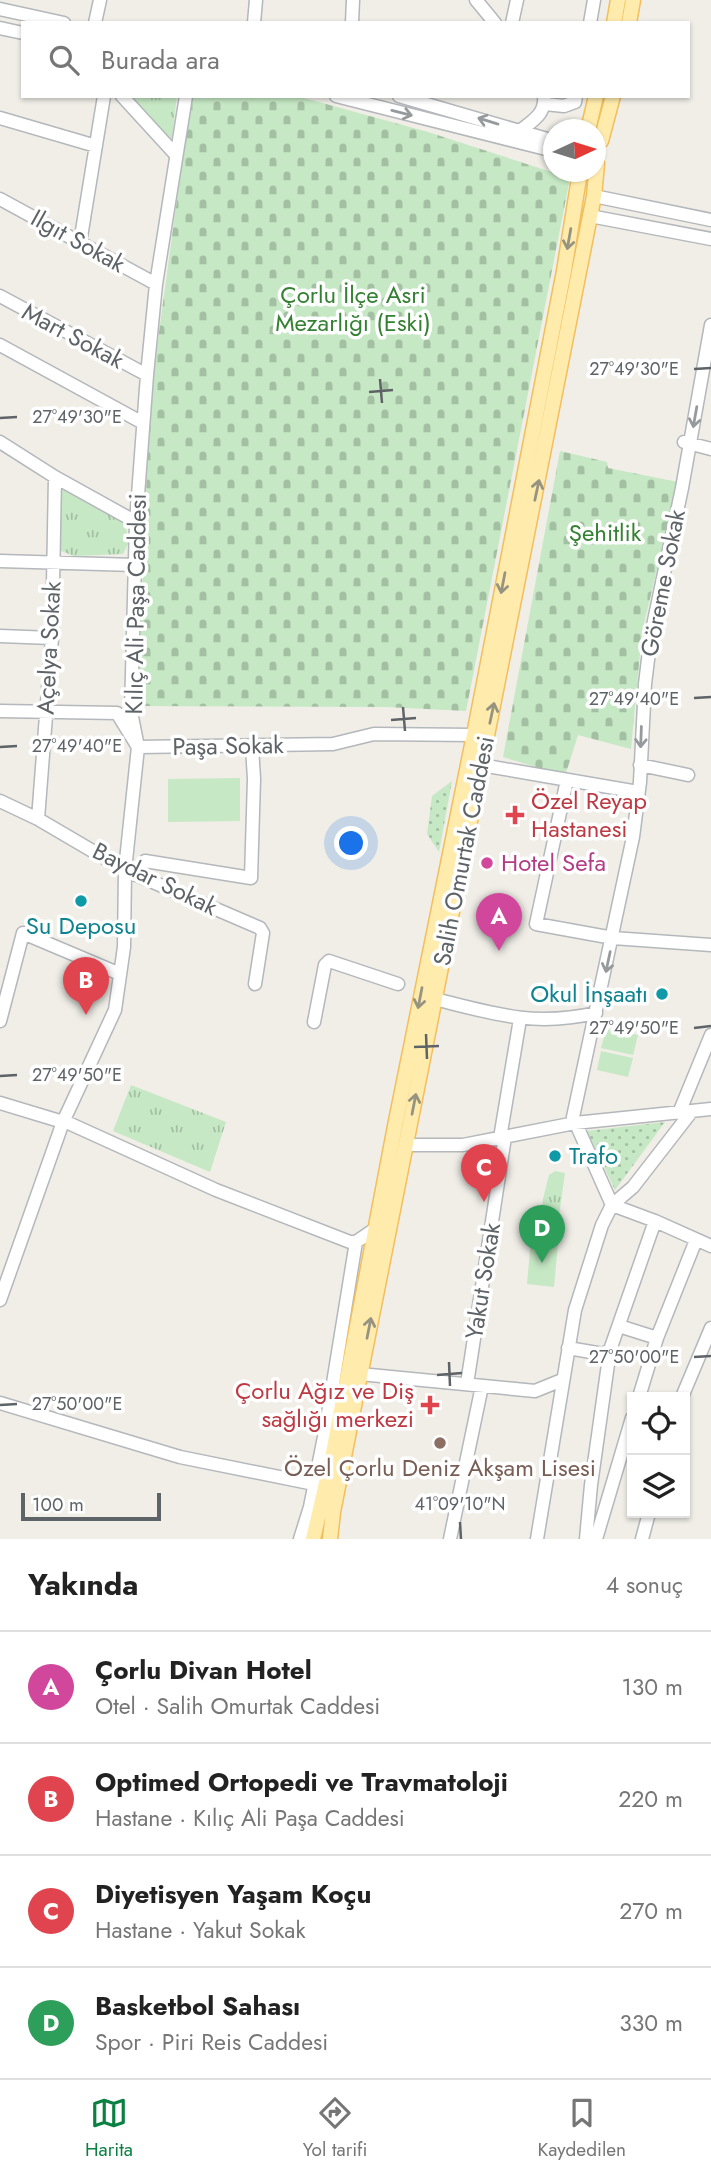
<!DOCTYPE html>
<html lang="tr">
<head>
<meta charset="utf-8">
<style>
	:root { --surface:#fff; --page:#f6f6f6; --text:#222; --muted:#767676; --line:#e0e0e0; --accent:#0b8043 }
	body { margin:0; font-family:Jost,sans-serif; background:var(--page); color:var(--text) }
	.controls { position:absolute; right:21px; bottom:21px; display:grid; overflow:hidden; border-radius:0px; box-shadow:0 2px 5px #0004 }
	.controls button { width:63px; height:63px; display:grid; place-items:center; padding:0; border:0; border-bottom:2px solid var(--line); background:var(--surface); color:var(--text); font:35px sans-serif }
	.compass { position:absolute; left:543px; top:119px; width:63px; height:63px; border-radius:50%; background:var(--surface); box-shadow:0 2px 5px #0004; rotate:86deg }
	.scale { position:absolute; left:21px; bottom:18px; width:140px; box-sizing:border-box; padding-left:7px; border:4px solid #5e6367; border-top:0; font-size:19px; line-height:24px; white-space:nowrap; color:#5e6367; -webkit-text-stroke:5px #fff; paint-order:stroke }
	.you { position:absolute; left:352px; top:844px; width:24px; height:24px; margin:-18px; border:5px solid #fff; border-radius:50%; background:#1a73e8; box-shadow:0 0 0 10px #1a73e833 }
	.badge { display:grid; place-items:center; width:46px; height:46px; border-radius:50%; background:var(--accent); color:#fff; font-size:23px; font-weight:700 }
	.pin { position:absolute; translate:-50% -58px; filter:drop-shadow(0 2px 4px #0008) }
	.pin::after { content:''; position:absolute; top:37px; width:24px; height:21px; background:inherit; clip-path:polygon(0 0,100% 0,50% 100%) }
	.list { margin:0; padding:0; list-style:none }
	h2 { display:flex; justify-content:space-between; align-items:center; height:91px; margin:0; padding:0 28px; font-size:30px }
	h2 small { font-size:23px; font-weight:400; color:var(--muted) }
	.list li { display:grid; grid-template-columns:46px 1fr auto; gap:21px; align-items:center; box-sizing:border-box; height:112px; padding:0 28px; border-top:2px solid var(--line) }
	.list b { display:block; font-size:26px; white-space:nowrap }
	.list p { margin:0; font-size:23px; white-space:nowrap; color:var(--muted) }
	.list em { font-size:23px; font-style:normal; color:var(--muted) }
	.icon { flex:none; width:38px; height:38px; fill:none; stroke:currentColor; stroke-width:2; stroke-linecap:round; stroke-linejoin:round }
	.map { position:relative; flex:none; width:711px; height:1539px; overflow:hidden }
	.search { position:absolute; background:var(--surface); box-shadow:0 2px 5px #0004; left:21px; right:21px; top:21px; height:77px; display:flex; align-items:center; gap:18px; box-sizing:border-box; padding:0 24px; border-radius:0px; color:var(--muted); font-size:26px }
	.sheet { height:539px; background:var(--surface) }
	nav { display:flex; justify-content:space-around; align-items:center; box-sizing:border-box; height:98px; border-top:2px solid var(--line); background:var(--surface); font-size:19px; color:var(--muted) }
	nav a { display:grid; justify-items:center; gap:4px }
	nav .on { color:var(--accent) }
	.map>svg:first-child { display:block }
	.grass { fill:url(#grass-dots) }
	.cemetery { fill:url(#cemetery-stones) }
	.park { fill:url(#park-tufts) }
	.garden { fill:#c6e8c4 }
	.lines { fill:none; stroke-linecap:round; stroke-linejoin:round }
	.minor-casing { stroke:#b4b7bb; stroke-width:15 }
	.major-casing { stroke:#f2be5e; stroke-width:17 }
	.minor { stroke:#fff; stroke-width:12 }
	.major { stroke:#ffecad; stroke-width:14 }
	.oneway { stroke:#969a9c }
	.oneway2 { stroke:#969380 }
	.ticks { fill:none; stroke:#5e6367; stroke-width:2.5 }
	.health-dot { fill:#e0444e; stroke:#fff; stroke-width:2.5 }
	.hotel-dot { fill:#d1479c; stroke:#fff; stroke-width:2.5 }
	.culture-dot { fill:#0f9aa8; stroke:#fff; stroke-width:2.5 }
	.education-dot { fill:#8d6e63; stroke:#fff; stroke-width:2.5 }
	.labels { text-anchor:middle; stroke-width:7; stroke-linejoin:round; paint-order:stroke }
	.street-label { font-size:24px; fill:#5e6367; stroke:#fff }
	.park-label { font-size:24px; fill:#358133; stroke:#fff }
	.health-label { font-size:24px; fill:#be3a42; stroke:#fff; text-anchor:start }
	.hotel-label { font-size:24px; fill:#b23c85; stroke:#fff; text-anchor:start }
	.culture-label { font-size:24px; fill:#0d838f; stroke:#fff }
	.education-label { font-size:24px; fill:#785e54; stroke:#fff }
	.ticks-label { font-size:18px; text-anchor:middle; fill:#5e6367; stroke:#fff; stroke-width:7; stroke-linejoin:round; paint-order:stroke }
</style>
</head>
<body>
<div class="map">
<svg width="711" height="1539" viewBox="0 0 711 1539">
	<defs>
		<pattern id="grass-dots" width="8" height="8" patternUnits="userSpaceOnUse" patternTransform="scale(1.75)"><rect width="8" height="8" fill="#c6e8c4"/><path d="M2 2h.1M6 6h.1" fill="none" stroke="#a4c0a3" stroke-width="1.8" stroke-linecap="round"/></pattern>
		<pattern id="cemetery-stones" width="16" height="16" patternUnits="userSpaceOnUse" patternTransform="scale(1.75)"><rect width="16" height="16" fill="#c6e8c4"/><path d="M2 7V4a2 2 0 0 1 4 0v3zM10 15v-3a2 2 0 0 1 4 0v3z" fill="#a4c0a3"/></pattern>
		<pattern id="park-tufts" width="24" height="20" patternUnits="userSpaceOnUse" patternTransform="scale(1.75)"><rect width="24" height="20" fill="#c6e8c4"/><path d="M3 7l-1-3M5 7V3M7 7l1-3M15 17l-1-3M17 17v-4M19 17l1-3" fill="none" stroke="#a4c0a3"/></pattern>
	</defs>
	<rect width="100%" height="100%" fill="#f0eee7"/>
	<path class="grass" d="M 452,781 L 439,852 L 427,834 L 432,796 Z
		M 665,1122 L 615,1190 L 587,1131 Z"/>
	<path class="cemetery" d="M 191,96 L 297,96 L 428,132 L 570,178 L 466,711 L 386,707 L 137,706 L 150,399 Z
		M 560,451 L 607,462 L 608,468 L 678,482 L 642,632 L 631,749 L 578,735 L 565,776 L 503,757 Z"/>
	<path class="park" d="M 129,96 L 177,96 L 172,137 L 168,140 Z
		M 64,487 L 124,523 L 130,540 L 123,554 L 74,556 L 56,549 L 57,494 Z
		M 131,1085 L 226,1122 L 210,1172 L 113,1131 Z
		M 555,1171 L 565,1173 L 557,1230 L 543,1227 L 540,1225 L 543,1199 L 549,1175 Z"/>
	<path class="garden" d="M 240,778 L 240,821 L 168,822 L 168,779 Z
		M 606,1029 L 638,1035 L 633,1055 L 601,1048 Z
		M 601,1051 L 633,1058 L 628,1077 L 597,1070 Z
		M 531,1240 L 558,1243 L 554,1287 L 527,1284 Z"/>
	<g class="lines">
		<defs>
			<path id="minor" d="M 476,0 L 495,23
				M 0,9 L 64,23
				M 95,23 L 100,0
				M 254,23 L 256,0
				M 352,23 L 353,0
				M 512,23 L 517,0
				M 590,23 L 594,0
				M 0,28 L 23,33
				M 122,96 L 176,155
				M 336,96 L 554,151
				M 399,96 L 554,141
				M 545,104 L 564,106 L 575,102 L 576,96
				M 0,118 L 96,146
				M 520,131 C 532,121 546,114 544,96
				M 594,196 L 711,220
				M 0,199 L 156,284
				M 590,216 L 711,239
				M 80,243 L 104,96
				M 0,296 L 147,375
				M 711,325 L 682,488 L 651,635 L 645,684 L 640,782 L 633,837 L 573,1117 L 612,1205 L 655,1221 L 711,1246
				M 0,345 L 143,423
				M 0,442 L 55,477 L 136,522
				M 684,442 L 711,449
				M 0,561 L 135,565
				M 0,636 L 52,638
				M 0,711 L 117,713 L 138,747 L 333,744 L 374,734 L 474,735
				M 481,765 L 638,792
				M 640,765 L 688,775
				M 567,780 L 536,924 L 613,938 L 711,945
				M 0,801 L 38,819 L 125,870 L 260,928 L 263,933 L 255,984
				M 38,819 L 52,638 L 55,477
				M 145,861 L 251,878 L 254,779 L 252,747
				M 435,999 C 494,1014 534,1027 596,1013
				M 0,1021 L 23,933 L 120,974
				M 314,1022 L 325,965 L 329,961 L 398,984
				M 0,1103 L 63,1122
				M 679,1113 L 711,1035
				M 64,1121 L 216,1190 L 350,1242 L 356,1242 L 375,1229
				M 500,1138 L 520,1019
				M 406,1145 L 463,1145 L 575,1123 L 711,1109
				M 0,1300 L 63,1122 L 115,1010 L 124,947 L 125,870 L 138,747 L 131,712 L 136,522 L 147,375 L 156,284 L 186,96
				M 619,1326 L 657,1338
				M 568,1348 L 603,1354 L 610,1350 L 655,1221
				M 360,1374 L 535,1391 L 562,1380
				M 467,1384 L 505,1137
				M 639,1397 L 657,1338 L 696,1240
				M 682,1397 L 711,1328
				M 0,1403 L 180,1457 L 314,1484
				M 300,1539 L 310,1507 L 325,1432 L 356,1242
				M 450,1539 L 482,1386
				M 537,1539 L 575,1310 L 602,1225 L 612,1205 L 633,1187 L 692,1111
				M 586,1539 L 591,1485 L 610,1350
				M 596,1539 L 632,1418
				M 642,1539 L 649,1513"/>
			<path id="major" d="M 614,23 L 618,0
				M 629,23 L 633,0
				M 588,130 L 596,96
				M 601,141 L 613,96
				M 313,1539 L 333,1453 L 395,1126 L 474,735 L 564,271 L 580,172
				M 330,1539 L 333,1512 L 594,196 L 597,164"/>
		</defs>
		<use href="#minor" class="minor-casing"/>
		<use href="#major" class="major-casing"/>
		<use href="#minor" class="minor"/>
		<use href="#major" class="major"/>
	</g>
	<defs><path id="oneway-shaft" d="M-6 0H5M1.5-3L5.5 0L1.5 3" fill="none" stroke-width="1.6" stroke-linecap="round" stroke-linejoin="round" transform="scale(1.75)"/></defs>
	<g class="oneway">
		<use href="#oneway-shaft" transform="translate(402 113) rotate(14)"/>
		<use href="#oneway-shaft" transform="translate(488 121) rotate(-163)"/>
		<use href="#oneway-shaft" transform="translate(695 417) rotate(100)"/>
		<use href="#oneway-shaft" transform="translate(641 737) rotate(92)"/>
		<use href="#oneway-shaft" transform="translate(608 962) rotate(102)"/>
	</g>
	<g class="oneway2">
		<use href="#oneway-shaft" transform="translate(569 239) rotate(100)"/>
		<use href="#oneway-shaft" transform="translate(537 490) rotate(-78)"/>
		<use href="#oneway-shaft" transform="translate(503 583) rotate(101)"/>
		<use href="#oneway-shaft" transform="translate(492 713) rotate(-78)"/>
		<use href="#oneway-shaft" transform="translate(420 998) rotate(101)"/>
		<use href="#oneway-shaft" transform="translate(414 1104) rotate(-79)"/>
		<use href="#oneway-shaft" transform="translate(369 1328) rotate(-79)"/>
	</g>
	<path class="ticks" d="M 694,369 L 711,368M 380,379 L 382,403M 369,392 L 393,390M 0,418 L 17,417M 694,698 L 711,697M 403,707 L 405,731M 391,720 L 416,718M 0,747 L 17,746M 694,1028 L 711,1026M 426,1034 L 427,1059M 414,1047 L 439,1046M 0,1076 L 17,1075M 694,1357 L 711,1356M 449,1362 L 450,1386M 437,1375 L 462,1373M 0,1405 L 17,1404M 460,1522 L 461,1539"/>
	<g class="health-dot">
		<path d="M511.5 804.5h7v7h7v7h-7v7h-7v-7h-7v-7h7z"/>
		<path d="M426.5 1394.5h7v7h7v7h-7v7h-7v-7h-7v-7h7z"/>
	</g>
	<circle class="hotel-dot" cx="487" cy="863" r="7"/>
	<g class="culture-dot">
		<circle cx="81" cy="901" r="7"/>
		<circle cx="662" cy="994" r="7"/>
		<circle cx="555" cy="1156" r="7"/>
	</g>
	<circle class="education-dot" cx="440" cy="1443" r="7"/>
	<g class="labels">
		<g class="street-label">
			<text transform="translate(78 241) rotate(29)" y="8">Ilgıt Sokak</text>
			<text transform="translate(73 336) rotate(28)" y="8">Mart Sokak</text>
			<text transform="translate(663 583) rotate(-79)" y="8">Göreme Sokak</text>
			<text transform="translate(136 604) rotate(-89)" y="8">Kılıç Ali Paşa Caddesi</text>
			<text transform="translate(49 648) rotate(-87)" y="8">Açelya Sokak</text>
			<text transform="translate(228 746) rotate(-1)" y="8">Paşa Sokak</text>
			<text transform="translate(464 851) rotate(-79)" y="8">Salih Omurtak Caddesi</text>
			<text transform="translate(155 879) rotate(26)" y="8">Baydar Sokak</text>
			<text transform="translate(483 1281) rotate(-81)" y="8">Yakut Sokak</text>
		</g>
		<g class="park-label">
			<text x="353" y="303">Çorlu İlçe Asri<tspan x="353" dy="28">Mezarlığı (Eski)</tspan></text>
			<text x="605" y="541">Şehitlik</text>
		</g>
		<g class="health-label">
			<text x="531" y="809">Özel Reyap<tspan x="531" dy="28">Hastanesi</tspan></text>
			<text x="414" y="1399" text-anchor="end">Çorlu Ağız ve Diş<tspan x="414" dy="28">sağlığı merkezi</tspan></text>
		</g>
		<g class="hotel-label">
			<text x="501" y="871">Hotel Sefa</text>
		</g>
		<g class="culture-label">
			<text x="81" y="934">Su Deposu</text>
			<text x="648" y="1002" text-anchor="end">Okul İnşaatı</text>
			<text x="569" y="1164" text-anchor="start">Trafo</text>
		</g>
		<g class="education-label">
			<text x="440" y="1476">Özel Çorlu Deniz Akşam Lisesi</text>
		</g>
	</g>
	<g class="ticks-label">
		<text x="634" y="375">27°49'30"E</text>
		<text x="77" y="423">27°49'30"E</text>
		<text x="634" y="705">27°49'40"E</text>
		<text x="77" y="752">27°49'40"E</text>
		<text x="634" y="1034">27°49'50"E</text>
		<text x="77" y="1081">27°49'50"E</text>
		<text x="634" y="1363">27°50'00"E</text>
		<text x="77" y="1410">27°50'00"E</text>
		<text x="460" y="1510">41°09'10"N</text>
	</g>
</svg>
<div class="controls">
<button><svg class="icon" aria-label="locate" viewBox="0 0 24 24"><circle cx="12" cy="12" r="6"/><path d="M12 2v4M12 18v4M2 12h4M18 12h4"/></svg></button>
<button><svg class="icon" aria-label="layers" viewBox="0 0 24 24"><path d="M12 4l9 5-9 5-9-5zM3 14l9 5 9-5"/></svg></button>
</div>
<svg class="compass" viewBox="-18 -18 36 36"><path d="M0-13l5 13h-10z" fill="#e53935"/><path d="M0 13l5-13h-10z" fill="#767676"/></svg>
<div class="scale">100 m</div>
<div class="you"></div>
<div class="pin badge" style="left:499px;top:951px;background:#d1479c">A</div>
<div class="pin badge" style="left:86px;top:1015px;background:#e0444e">B</div>
<div class="pin badge" style="left:484px;top:1202px;background:#e0444e">C</div>
<div class="pin badge" style="left:542px;top:1263px;background:#2e9e5b">D</div>
<div class="search"><svg class="icon" aria-label="search" viewBox="0 0 24 24"><circle cx="10" cy="10" r="6"/><path d="M15 15l6 6"/></svg>Burada ara</div>
</div>
<section class="sheet">
<h2>Yakında<small>4 sonuç</small></h2>
<ul class="list">
<li><span class="badge" style="background:#d1479c">A</span><div><b>Çorlu Divan Hotel</b><p>Otel · Salih Omurtak Caddesi</p></div><em>130 m</em></li>
<li><span class="badge" style="background:#e0444e">B</span><div><b>Optimed Ortopedi ve Travmatoloji</b><p>Hastane · Kılıç Ali Paşa Caddesi</p></div><em>220 m</em></li>
<li><span class="badge" style="background:#e0444e">C</span><div><b>Diyetisyen Yaşam Koçu</b><p>Hastane · Yakut Sokak</p></div><em>270 m</em></li>
<li><span class="badge" style="background:#2e9e5b">D</span><div><b>Basketbol Sahası</b><p>Spor · Piri Reis Caddesi</p></div><em>330 m</em></li>
</ul>
</section>
<nav>
<a class="on"><svg class="icon" aria-label="map" viewBox="0 0 24 24"><path d="M3 6l6-2 6 2 6-2v14l-6 2-6-2-6 2zM9 4v14M15 6v14"/></svg>Harita</a>
<a><svg class="icon" aria-label="directions" viewBox="0 0 24 24"><path d="M12 3l9 9-9 9-9-9zM9 14v-3h6M13 9l2 2-2 2"/></svg>Yol tarifi</a>
<a><svg class="icon" aria-label="saved" viewBox="0 0 24 24"><path d="M7 4h10v16l-5-4-5 4z"/></svg>Kaydedilen</a>
</nav>
</body>
</html>
